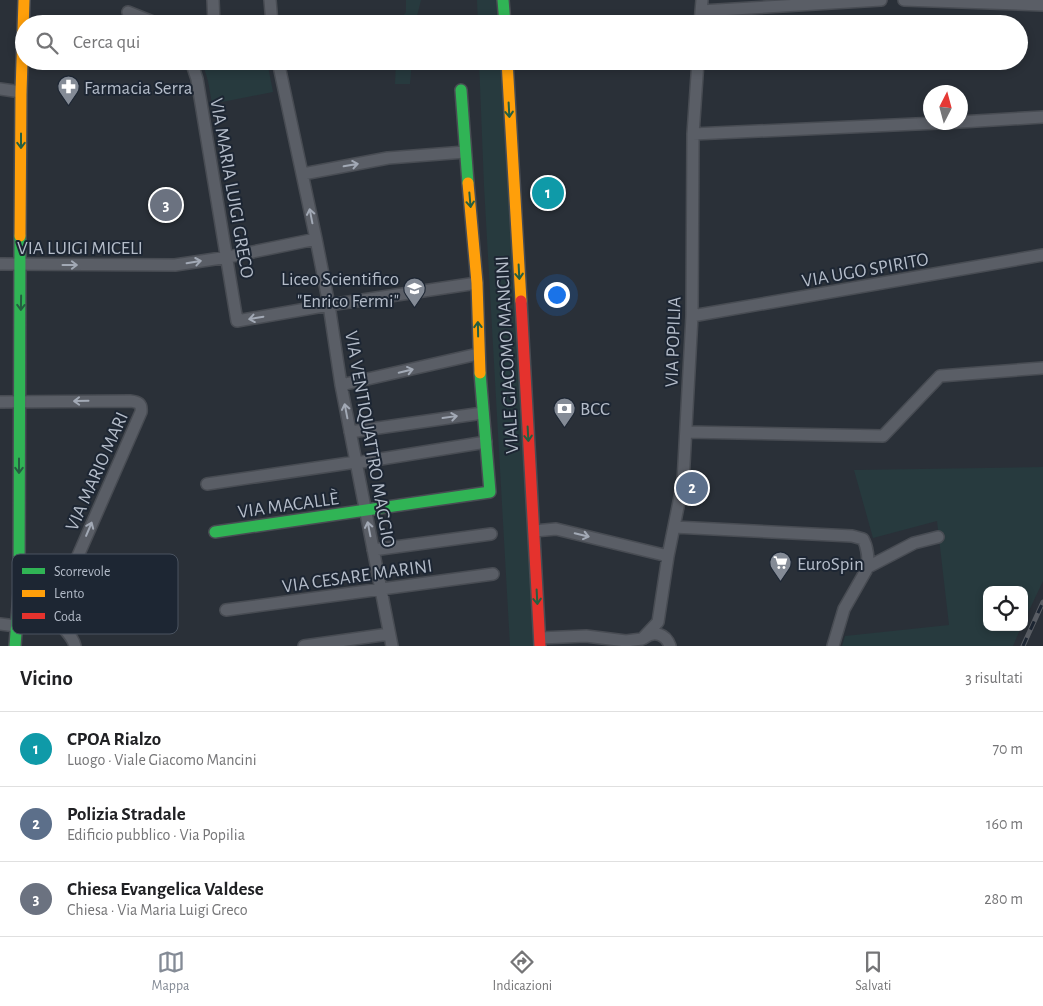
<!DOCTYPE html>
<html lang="it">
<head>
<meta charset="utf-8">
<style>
	:root { --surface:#fff; --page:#f6f6f6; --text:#202124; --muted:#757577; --line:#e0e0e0; --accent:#848b96 }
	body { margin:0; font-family:"Alegreya Sans",sans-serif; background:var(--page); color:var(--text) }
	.controls { position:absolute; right:15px; bottom:15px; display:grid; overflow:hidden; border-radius:10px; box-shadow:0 2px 8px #0003 }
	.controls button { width:45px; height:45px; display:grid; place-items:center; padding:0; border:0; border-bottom:1px solid var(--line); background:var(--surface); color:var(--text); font:25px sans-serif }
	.compass { position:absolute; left:923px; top:85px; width:45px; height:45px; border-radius:50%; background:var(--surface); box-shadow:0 2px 8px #0003; rotate:6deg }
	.you { position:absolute; left:556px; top:294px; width:18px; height:18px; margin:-12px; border:4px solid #fff; border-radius:50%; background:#1a73e8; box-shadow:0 0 0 8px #1a73e833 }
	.badge { display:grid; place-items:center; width:32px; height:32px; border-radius:50%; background:var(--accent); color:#fff; font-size:16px; font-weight:700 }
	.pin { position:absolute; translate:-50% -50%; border:2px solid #fff; box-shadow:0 1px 5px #0006 }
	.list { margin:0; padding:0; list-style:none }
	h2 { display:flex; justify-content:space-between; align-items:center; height:65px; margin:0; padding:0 20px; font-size:21px }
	h2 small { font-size:16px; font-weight:400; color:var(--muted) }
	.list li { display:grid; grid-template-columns:32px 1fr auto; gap:15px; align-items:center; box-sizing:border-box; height:75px; padding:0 20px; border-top:1px solid var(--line) }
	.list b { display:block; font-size:19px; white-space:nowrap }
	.list p { margin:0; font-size:16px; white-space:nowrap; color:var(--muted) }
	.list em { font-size:16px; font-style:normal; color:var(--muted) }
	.icon { flex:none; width:28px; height:28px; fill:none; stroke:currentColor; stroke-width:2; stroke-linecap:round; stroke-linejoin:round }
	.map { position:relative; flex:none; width:1043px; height:646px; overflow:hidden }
	.search { position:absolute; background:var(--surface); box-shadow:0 2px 8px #0003; left:15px; right:15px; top:15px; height:55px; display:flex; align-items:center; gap:12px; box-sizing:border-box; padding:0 18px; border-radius:28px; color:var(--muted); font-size:19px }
	.sheet { height:290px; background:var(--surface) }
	nav { display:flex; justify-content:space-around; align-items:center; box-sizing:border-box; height:70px; border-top:1px solid var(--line); background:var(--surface); font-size:14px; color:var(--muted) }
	nav a { display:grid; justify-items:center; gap:2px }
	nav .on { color:var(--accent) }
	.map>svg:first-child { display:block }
	.green { fill:#273a3e }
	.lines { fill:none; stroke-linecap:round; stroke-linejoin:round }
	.street-casing { stroke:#484c53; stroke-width:14 }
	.fast-casing { stroke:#484c53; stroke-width:14 }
	.slow-casing { stroke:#484c53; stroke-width:14 }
	.jam-casing { stroke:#484c53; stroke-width:14 }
	.street { stroke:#5a5e66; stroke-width:11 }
	.fast { stroke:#30b455; stroke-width:11 }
	.slow { stroke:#ff9f0a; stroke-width:11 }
	.jam { stroke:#e5322d; stroke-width:11 }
	.rail-casing { stroke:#595d64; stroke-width:5 }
	.rail { stroke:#1d2633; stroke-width:3; stroke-dasharray:9; stroke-linecap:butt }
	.oneway { stroke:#255f41 }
	.oneway2 { stroke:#a2a9b5 }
	.labels { text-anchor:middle; stroke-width:4; stroke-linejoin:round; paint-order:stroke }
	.poi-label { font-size:19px; fill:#b4bcc9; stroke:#1d2633; text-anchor:start }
	.street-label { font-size:19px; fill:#b4bcc9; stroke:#1d2633 }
	.key { fill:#1d2633; stroke:#4a5360; stroke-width:1 }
	.key-label { font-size:14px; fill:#b4bcc9 }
</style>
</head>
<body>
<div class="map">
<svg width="1043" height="646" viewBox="0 0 1043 646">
	<rect width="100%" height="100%" fill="#2a3038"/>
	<path class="green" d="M 406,0 L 421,0 L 415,24 L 396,24 L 406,12 Z
		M 477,0 L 500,0 L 501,24 L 478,24 Z
		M 202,61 L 267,61 L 273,92 L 212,104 L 208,81 Z
		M 396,61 L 412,61 L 410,84 L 395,84 Z
		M 479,61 L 503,61 L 534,646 L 510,646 L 484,186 Z
		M 1043,467 L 1043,581 L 1024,621 L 1024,590 L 987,590 L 987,627 L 1021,627 L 1013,646 L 842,646 L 845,636 L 949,625 L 937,521 L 873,538 L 854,470 Z"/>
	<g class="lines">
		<defs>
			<path id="street" d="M 213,0 L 214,24
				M 270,0 L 272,24
				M 904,0 L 1043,5
				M 701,11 L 881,0
				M 128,12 L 158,24
				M 700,24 L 702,0
				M 191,61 L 197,79 L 237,321 L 329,305 L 477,283
				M 278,61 L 316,239 L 329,305 L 341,385 L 392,646
				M 0,89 L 21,92
				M 960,122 L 1043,117
				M 693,134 L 960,122
				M 303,174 L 388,158 L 465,152
				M 0,264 L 175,265 L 228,257 L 316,239
				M 692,316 L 1043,255
				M 341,385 L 478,354
				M 0,402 L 130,401 C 138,402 142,403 141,412 L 63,590 L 43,596 L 32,597
				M 350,432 L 483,413
				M 686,432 L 883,436 L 940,376 L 1043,368
				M 356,463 L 486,442
				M 207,484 L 356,462
				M 674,527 L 852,536 L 863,539 C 868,548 868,558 868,567
				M 534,531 L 556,529 L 668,556
				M 373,550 L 491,534
				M 28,596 L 32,597 C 43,609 72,631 75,646
				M 226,610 L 493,574
				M 0,624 L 16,626
				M 644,637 L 658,622 L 668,556 L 683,482 L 692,316 L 693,134 L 698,61
				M 540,638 L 586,636 L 626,641 L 642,639
				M 644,638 C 654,630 666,634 670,646
				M 304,646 L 389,634
				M 833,646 L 844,609 L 868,567 L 914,543 L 938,537"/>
			<path id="fast" d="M 503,0 L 505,24
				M 461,90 L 468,183
				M 215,532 L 490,492 L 480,373
				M 15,646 L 19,593 L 20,236"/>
			<path id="slow" d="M 507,61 L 521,301
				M 468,183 L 477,283 L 480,373
				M 20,236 L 21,92 L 24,0"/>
			<path id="jam" d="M 521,301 L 540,646"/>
		</defs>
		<use href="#street" class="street-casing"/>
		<use href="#fast" class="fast-casing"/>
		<use href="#slow" class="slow-casing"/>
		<use href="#jam" class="jam-casing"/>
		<use href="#street" class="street"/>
		<use href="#fast" class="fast"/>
		<use href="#slow" class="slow"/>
		<use href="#jam" class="jam"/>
		<defs>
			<path id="rail" d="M 1023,646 L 1043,602"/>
		</defs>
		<use href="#rail" class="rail-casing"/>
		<use href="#rail" class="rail"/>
	</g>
	<defs><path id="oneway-shaft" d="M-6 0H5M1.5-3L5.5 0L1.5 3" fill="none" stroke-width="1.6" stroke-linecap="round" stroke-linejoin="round" transform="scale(1.25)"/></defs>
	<g class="oneway">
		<use href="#oneway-shaft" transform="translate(509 110) rotate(87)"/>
		<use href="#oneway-shaft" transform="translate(21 141) rotate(90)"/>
		<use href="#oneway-shaft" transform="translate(470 200) rotate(85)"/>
		<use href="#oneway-shaft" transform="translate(519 272) rotate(87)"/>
		<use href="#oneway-shaft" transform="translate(21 303) rotate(91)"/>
		<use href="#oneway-shaft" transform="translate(478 329) rotate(-91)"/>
		<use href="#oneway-shaft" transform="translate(528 434) rotate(87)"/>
		<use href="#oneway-shaft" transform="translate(19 466) rotate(90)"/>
		<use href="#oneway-shaft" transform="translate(537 597) rotate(87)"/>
	</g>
	<g class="oneway2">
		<use href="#oneway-shaft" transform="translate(351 165) rotate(-10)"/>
		<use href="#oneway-shaft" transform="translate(311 216) rotate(-101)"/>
		<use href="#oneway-shaft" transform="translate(194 262) rotate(-9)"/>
		<use href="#oneway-shaft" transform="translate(70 265)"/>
		<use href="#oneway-shaft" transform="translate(256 318) rotate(170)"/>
		<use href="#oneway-shaft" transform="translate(406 371) rotate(-13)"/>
		<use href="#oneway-shaft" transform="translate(81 401) rotate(179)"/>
		<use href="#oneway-shaft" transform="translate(346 411) rotate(-101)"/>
		<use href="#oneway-shaft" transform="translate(450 417) rotate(-8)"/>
		<use href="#oneway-shaft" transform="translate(89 529) rotate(-67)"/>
		<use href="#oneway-shaft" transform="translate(369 529) rotate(-101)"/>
		<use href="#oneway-shaft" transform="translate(582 535) rotate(13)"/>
	</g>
	<defs>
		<symbol id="pharmacy-pin" viewBox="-11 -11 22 30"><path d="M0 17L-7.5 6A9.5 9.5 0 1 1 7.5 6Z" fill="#848b96" stroke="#1d2633"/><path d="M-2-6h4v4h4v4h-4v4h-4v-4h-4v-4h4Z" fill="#fff"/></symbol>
		<symbol id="university-pin" viewBox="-11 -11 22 30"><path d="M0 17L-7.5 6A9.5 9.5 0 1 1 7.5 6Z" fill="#848b96" stroke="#1d2633"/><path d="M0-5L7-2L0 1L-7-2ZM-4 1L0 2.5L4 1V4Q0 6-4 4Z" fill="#fff"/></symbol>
		<symbol id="bank-pin" viewBox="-11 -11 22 30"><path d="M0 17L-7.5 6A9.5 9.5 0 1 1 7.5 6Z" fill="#848b96" stroke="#1d2633"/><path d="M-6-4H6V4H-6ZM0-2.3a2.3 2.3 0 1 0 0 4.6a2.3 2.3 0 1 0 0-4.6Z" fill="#fff"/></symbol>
		<symbol id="supermarket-pin" viewBox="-11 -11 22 30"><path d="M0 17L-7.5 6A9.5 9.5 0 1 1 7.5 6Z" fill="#848b96" stroke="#1d2633"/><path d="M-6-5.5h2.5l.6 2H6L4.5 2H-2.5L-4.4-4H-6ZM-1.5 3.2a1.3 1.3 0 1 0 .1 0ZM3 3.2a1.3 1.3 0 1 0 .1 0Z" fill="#fff"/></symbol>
	</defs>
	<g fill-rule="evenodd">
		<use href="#pharmacy-pin" x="56" y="74" width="25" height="34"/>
		<use href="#university-pin" x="402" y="276" width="25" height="34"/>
		<use href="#bank-pin" x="552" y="396" width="25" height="34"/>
		<use href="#supermarket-pin" x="768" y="550" width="25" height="34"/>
	</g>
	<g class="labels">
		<g class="poi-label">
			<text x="84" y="94">Farmacia Serra</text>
			<text x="399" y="285" text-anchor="end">Liceo Scientifico<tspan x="399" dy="22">"Enrico Fermi"</tspan></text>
			<text x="580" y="415">BCC</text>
			<text x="797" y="570">EuroSpin</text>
		</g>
		<g class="street-label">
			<text transform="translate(233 188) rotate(80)" y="7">VIA MARIA LUIGI GRECO</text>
			<text x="80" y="254">VIA LUIGI MICELI</text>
			<text transform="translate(865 269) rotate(-10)" y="7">VIA UGO SPIRITO</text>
			<text transform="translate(672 342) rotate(-88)" y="7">VIA POPILIA</text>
			<text transform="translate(506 355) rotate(-93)" y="7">VIALE GIACOMO MANCINI</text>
			<text transform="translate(371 439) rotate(80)" y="7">VIA VENTIQUATTRO MAGGIO</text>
			<text transform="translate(96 471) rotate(-66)" y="7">VIA MARIO MARI</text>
			<text transform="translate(288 504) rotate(-8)" y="7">VIA MACALLÈ</text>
			<text transform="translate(357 575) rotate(-8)" y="7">VIA CESARE MARINI</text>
		</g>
	</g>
	<rect x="12" y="554" width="166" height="80" rx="8" class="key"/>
	<rect x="22" y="568" width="23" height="6" fill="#30b455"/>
	<rect x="22" y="590" width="23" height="7" fill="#ff9f0a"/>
	<rect x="22" y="613" width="23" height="6" fill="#e5322d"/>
	<g class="key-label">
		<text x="54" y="576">Scorrevole</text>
		<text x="54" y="598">Lento</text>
		<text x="54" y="621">Coda</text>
	</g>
</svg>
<div class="controls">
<button><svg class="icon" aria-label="locate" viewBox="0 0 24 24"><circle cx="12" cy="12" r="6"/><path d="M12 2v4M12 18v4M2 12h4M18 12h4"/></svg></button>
</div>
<svg class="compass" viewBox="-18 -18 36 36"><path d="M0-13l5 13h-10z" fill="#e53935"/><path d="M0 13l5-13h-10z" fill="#757577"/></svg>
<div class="you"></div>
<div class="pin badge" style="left:548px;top:193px;background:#0f9aa8">1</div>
<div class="pin badge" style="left:692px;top:488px;background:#5c6f8a">2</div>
<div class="pin badge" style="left:166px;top:205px;background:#6b7280">3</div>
<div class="search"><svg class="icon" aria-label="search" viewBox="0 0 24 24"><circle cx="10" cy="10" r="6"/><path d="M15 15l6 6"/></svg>Cerca qui</div>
</div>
<section class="sheet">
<h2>Vicino<small>3 risultati</small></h2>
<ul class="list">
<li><span class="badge" style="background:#0f9aa8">1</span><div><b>CPOA Rialzo</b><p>Luogo · Viale Giacomo Mancini</p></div><em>70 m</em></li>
<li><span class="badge" style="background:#5c6f8a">2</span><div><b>Polizia Stradale</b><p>Edificio pubblico · Via Popilia</p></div><em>160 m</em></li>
<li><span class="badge" style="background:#6b7280">3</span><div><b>Chiesa Evangelica Valdese</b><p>Chiesa · Via Maria Luigi Greco</p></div><em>280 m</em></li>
</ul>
</section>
<nav>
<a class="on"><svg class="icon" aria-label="map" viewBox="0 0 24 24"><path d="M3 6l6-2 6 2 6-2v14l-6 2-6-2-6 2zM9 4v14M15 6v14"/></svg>Mappa</a>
<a><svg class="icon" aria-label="directions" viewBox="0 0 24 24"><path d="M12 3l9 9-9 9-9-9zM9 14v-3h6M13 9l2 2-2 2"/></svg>Indicazioni</a>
<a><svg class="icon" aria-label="saved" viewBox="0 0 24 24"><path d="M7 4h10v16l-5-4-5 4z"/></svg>Salvati</a>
</nav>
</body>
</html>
